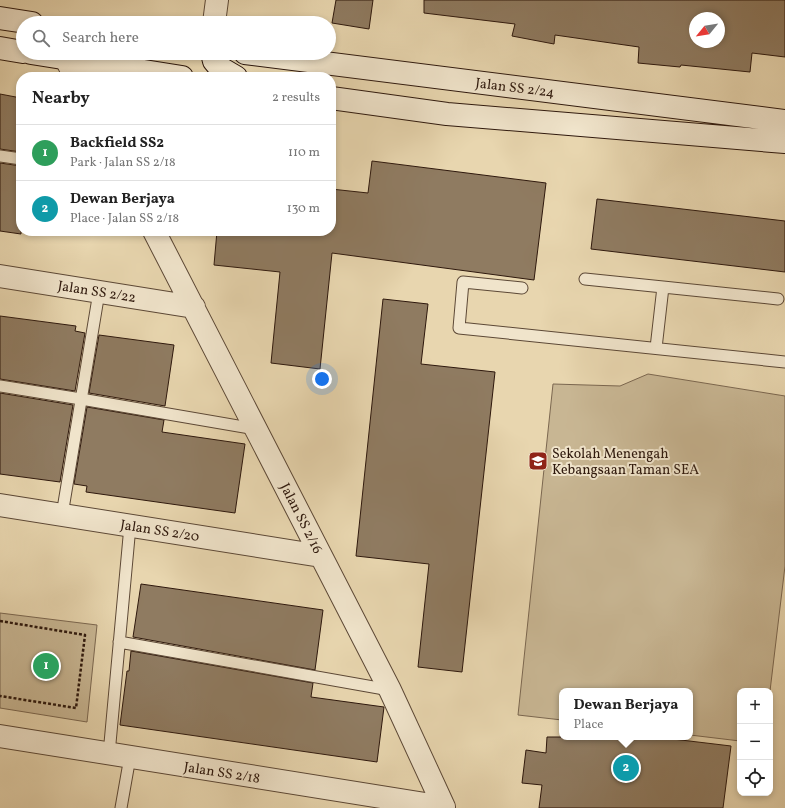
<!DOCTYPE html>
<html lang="en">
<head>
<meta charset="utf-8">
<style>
	:root { --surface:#fff; --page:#f6f6f6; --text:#222; --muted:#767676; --line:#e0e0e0; --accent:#0f766e }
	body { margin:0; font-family:Vollkorn,serif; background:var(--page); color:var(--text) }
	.controls { position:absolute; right:12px; bottom:12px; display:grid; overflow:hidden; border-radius:8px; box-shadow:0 2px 6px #0003 }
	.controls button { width:36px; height:36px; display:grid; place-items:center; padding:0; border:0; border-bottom:1px solid var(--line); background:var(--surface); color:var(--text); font:20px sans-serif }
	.compass { position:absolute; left:689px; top:12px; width:36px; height:36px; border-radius:50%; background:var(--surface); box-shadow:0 2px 6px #0003; rotate:240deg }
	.you { position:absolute; left:322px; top:379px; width:14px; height:14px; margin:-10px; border:3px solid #fff; border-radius:50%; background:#1a73e8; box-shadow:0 0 0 6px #1a73e833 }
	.badge { display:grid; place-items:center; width:26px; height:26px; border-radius:50%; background:var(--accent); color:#fff; font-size:13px; font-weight:700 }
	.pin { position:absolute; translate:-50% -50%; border:2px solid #fff; box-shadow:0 1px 4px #0006 }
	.popup { position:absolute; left:559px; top:688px; width:134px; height:52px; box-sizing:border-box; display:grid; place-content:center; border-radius:8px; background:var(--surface); filter:drop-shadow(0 1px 3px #0005); font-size:13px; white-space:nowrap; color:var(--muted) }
	.popup b { font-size:15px; color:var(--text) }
	.popup::after { content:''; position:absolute; left:50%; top:100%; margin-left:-8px; border:8px solid transparent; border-top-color:var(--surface) }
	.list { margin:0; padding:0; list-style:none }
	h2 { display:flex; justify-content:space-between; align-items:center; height:52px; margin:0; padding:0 16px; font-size:17px }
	h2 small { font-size:13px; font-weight:400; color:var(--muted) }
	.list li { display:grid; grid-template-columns:26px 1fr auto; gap:12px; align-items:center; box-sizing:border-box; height:56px; padding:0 16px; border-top:1px solid var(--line) }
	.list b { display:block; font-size:15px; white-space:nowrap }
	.list p { margin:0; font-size:13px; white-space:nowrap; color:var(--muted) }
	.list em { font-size:13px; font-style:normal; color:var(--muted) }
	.icon { flex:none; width:22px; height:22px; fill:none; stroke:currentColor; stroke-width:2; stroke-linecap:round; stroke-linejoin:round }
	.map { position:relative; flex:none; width:785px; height:808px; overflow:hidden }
	.search { position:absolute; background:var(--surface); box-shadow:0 2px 6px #0003; left:16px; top:16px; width:320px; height:44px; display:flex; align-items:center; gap:10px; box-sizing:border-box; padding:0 14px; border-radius:22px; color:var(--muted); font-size:15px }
	.panel { position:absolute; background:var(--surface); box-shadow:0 2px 6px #0003; left:16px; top:72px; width:320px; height:164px; border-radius:16px }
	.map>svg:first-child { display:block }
	.green { fill:#c8b693; stroke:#7b6750 }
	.building { fill:#8f7b61; stroke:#2e180d; fill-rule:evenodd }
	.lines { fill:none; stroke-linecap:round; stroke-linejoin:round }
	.service-casing { stroke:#5c4836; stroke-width:13 }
	.minor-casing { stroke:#5c4836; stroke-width:24 }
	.secondary-casing { stroke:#2e180d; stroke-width:24 }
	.path { stroke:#2e180d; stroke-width:2.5; stroke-dasharray:3 2; stroke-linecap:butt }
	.service { stroke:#f0e4cb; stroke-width:11 }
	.minor { stroke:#f0e4cb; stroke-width:22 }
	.secondary { stroke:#f0e4cb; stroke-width:22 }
	.labels { text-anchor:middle; stroke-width:4; stroke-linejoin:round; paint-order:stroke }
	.street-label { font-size:14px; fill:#2e180d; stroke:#f0e4cb }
	.poi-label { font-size:14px; fill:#2e180d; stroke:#f0e4cb; text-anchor:start }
</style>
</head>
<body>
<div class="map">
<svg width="785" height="808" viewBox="0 0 785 808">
	<rect width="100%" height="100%" fill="#e8d6af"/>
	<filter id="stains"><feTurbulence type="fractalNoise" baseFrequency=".005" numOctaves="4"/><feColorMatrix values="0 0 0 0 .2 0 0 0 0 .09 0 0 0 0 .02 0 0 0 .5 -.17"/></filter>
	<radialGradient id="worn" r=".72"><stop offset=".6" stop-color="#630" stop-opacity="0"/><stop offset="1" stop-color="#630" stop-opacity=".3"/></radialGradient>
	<path class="green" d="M 648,374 L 785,396 L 785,566 L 770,691 L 740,691 L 740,741 L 690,735 L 690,691 L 562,691 L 562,720 L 518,715 L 553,384 L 620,386 Z
		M 0,613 L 97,625 L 87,722 L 0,708 Z"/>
	<path class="building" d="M 336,0 L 373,0 L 369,29 L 332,23 Z
		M 424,0 L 785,0 L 785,57 L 752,53 L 750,72 L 681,65 L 680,67 L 638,63 L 639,47 L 555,35 L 554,44 L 512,36 L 515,24 L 424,13 ZM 695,18 L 719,18 L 719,42 L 695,42 Z
		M 0,94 L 21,98 L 21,152 L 0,149 Z
		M 372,161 L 546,183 L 534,280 L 332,253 L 320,369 L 271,363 L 280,272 L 214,265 L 217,231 L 331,231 L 331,189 L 368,193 Z
		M 0,163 L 21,166 L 21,234 L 0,231 Z
		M 597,199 L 785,221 L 785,272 L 591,249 Z
		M 383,299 L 428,304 L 421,364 L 495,372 L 462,672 L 418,667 L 429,564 L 356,556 Z
		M 0,316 L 76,326 L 75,331 L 85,333 L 75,391 L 0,379 Z
		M 99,335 L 174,345 L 165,406 L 89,393 Z
		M 0,393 L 73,405 L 60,482 L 0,474 Z
		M 87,407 L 164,420 L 162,432 L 245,444 L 235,513 L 86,492 L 87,486 L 74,484 Z
		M 141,584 L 323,610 L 315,670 L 133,637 Z
		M 131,651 L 313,683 L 311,697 L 384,707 L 377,762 L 120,725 L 127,671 L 129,671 Z
		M 547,737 L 656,737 L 731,746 L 723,808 L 539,808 L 542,785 L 522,783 L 526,750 L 546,753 Z"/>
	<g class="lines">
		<defs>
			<path id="service" d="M 0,156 L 21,159
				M 585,279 L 663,287
				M 522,288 L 463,282 L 459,328 L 785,362
				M 656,348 L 663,287 L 778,299
				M 0,386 L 81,399 L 256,429
				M 62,515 L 99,292
				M 119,642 L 390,690
				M 109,754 L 130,526
				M 121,808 L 130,757"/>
			<path id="minor" d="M 214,23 L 217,0
				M 66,59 L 75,77
				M 154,231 L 390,690 L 444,807
				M 0,276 L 194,307
				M 0,505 L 321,556
				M 0,736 L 444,807"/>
			<path id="secondary" d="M 0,18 L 32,23
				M 0,48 L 23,52
				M 31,53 L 182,77
				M 212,53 L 214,61 L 219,67 L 236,77
				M 245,53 L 785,121
				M 331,98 L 447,114 L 785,142"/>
		</defs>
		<use href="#service" class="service-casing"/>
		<use href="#minor" class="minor-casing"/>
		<use href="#secondary" class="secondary-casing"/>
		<path class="path" d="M 0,621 L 85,635 L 76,708 L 0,696"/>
		<use href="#service" class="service"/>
		<use href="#minor" class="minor"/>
		<use href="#secondary" class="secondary"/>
	</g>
	<defs>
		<symbol id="school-square" viewBox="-11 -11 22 22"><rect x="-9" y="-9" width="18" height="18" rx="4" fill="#8f2418" stroke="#f0e4cb"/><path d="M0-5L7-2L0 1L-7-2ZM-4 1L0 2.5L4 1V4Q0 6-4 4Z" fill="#fff"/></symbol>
	</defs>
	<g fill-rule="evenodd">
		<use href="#school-square" x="527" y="450" width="22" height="22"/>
	</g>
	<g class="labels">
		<g class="street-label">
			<text transform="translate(515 87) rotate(7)" y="5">Jalan SS 2/24</text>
			<text transform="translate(97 291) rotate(9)" y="5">Jalan SS 2/22</text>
			<text transform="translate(302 518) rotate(63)" y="5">Jalan SS 2/16</text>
			<text transform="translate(160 530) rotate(9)" y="5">Jalan SS 2/20</text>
			<text transform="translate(222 772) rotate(9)" y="5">Jalan SS 2/18</text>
		</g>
		<g class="poi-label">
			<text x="552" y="458">Sekolah Menengah<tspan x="552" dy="16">Kebangsaan Taman SEA</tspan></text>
		</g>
	</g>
	<rect width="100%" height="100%" filter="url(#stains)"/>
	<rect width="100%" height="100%" fill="url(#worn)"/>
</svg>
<div class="controls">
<button>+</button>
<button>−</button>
<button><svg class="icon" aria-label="locate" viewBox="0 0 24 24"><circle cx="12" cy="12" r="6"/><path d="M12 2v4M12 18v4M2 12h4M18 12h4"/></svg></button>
</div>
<svg class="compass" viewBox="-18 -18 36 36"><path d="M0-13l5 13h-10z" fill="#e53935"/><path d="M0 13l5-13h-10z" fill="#767676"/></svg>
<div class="you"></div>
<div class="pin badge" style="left:46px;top:666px;background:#2e9e5b">1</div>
<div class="pin badge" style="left:626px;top:768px;background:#0f9aa8">2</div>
<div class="popup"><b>Dewan Berjaya</b>Place</div>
<div class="search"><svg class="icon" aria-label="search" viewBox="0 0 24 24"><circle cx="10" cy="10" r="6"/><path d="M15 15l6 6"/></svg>Search here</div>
<section class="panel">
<h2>Nearby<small>2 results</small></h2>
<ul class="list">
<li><span class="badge" style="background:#2e9e5b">1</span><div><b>Backfield SS2</b><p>Park · Jalan SS 2/18</p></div><em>110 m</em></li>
<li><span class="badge" style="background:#0f9aa8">2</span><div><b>Dewan Berjaya</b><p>Place · Jalan SS 2/18</p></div><em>130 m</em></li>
</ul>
</section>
</div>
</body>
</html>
